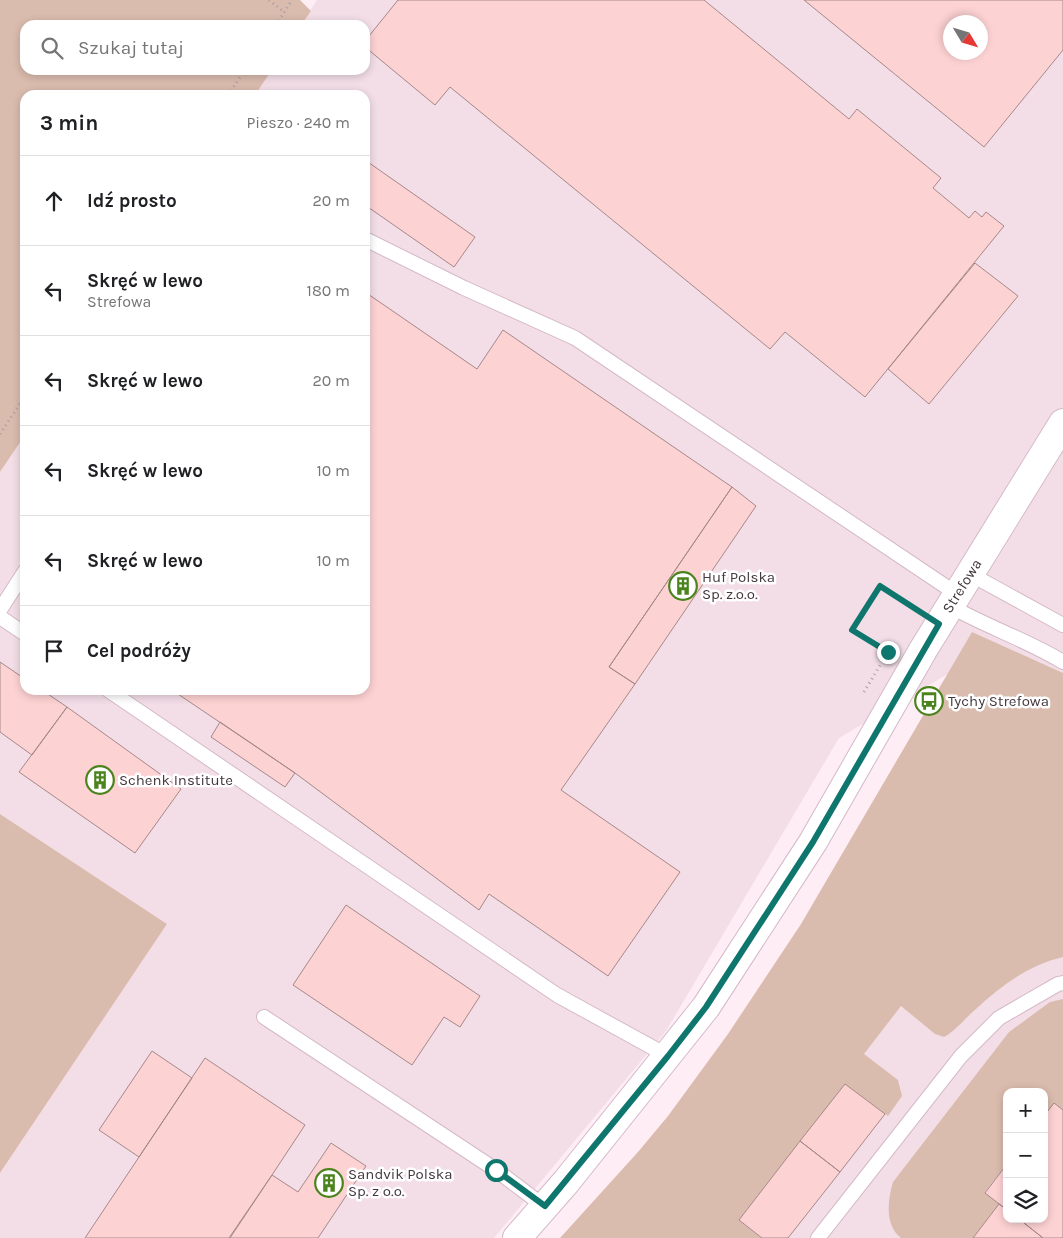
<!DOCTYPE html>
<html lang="pl">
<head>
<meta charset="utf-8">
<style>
	:root { --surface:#fff; --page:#f6f6f6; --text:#202124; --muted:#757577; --line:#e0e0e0 }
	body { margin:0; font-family:Karla,sans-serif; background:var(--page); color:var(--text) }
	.controls { position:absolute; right:15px; bottom:15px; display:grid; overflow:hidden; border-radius:10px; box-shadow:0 2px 8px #0003 }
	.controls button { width:45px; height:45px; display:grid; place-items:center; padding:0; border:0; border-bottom:1px solid var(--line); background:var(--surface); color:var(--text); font:25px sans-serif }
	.compass { position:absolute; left:943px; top:15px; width:45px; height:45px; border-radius:50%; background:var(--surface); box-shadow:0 2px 8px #0003; rotate:128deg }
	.stop { position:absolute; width:15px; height:15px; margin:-11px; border:4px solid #0f766e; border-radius:50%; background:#fff }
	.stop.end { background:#0f766e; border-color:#fff; box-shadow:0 1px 5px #0008 }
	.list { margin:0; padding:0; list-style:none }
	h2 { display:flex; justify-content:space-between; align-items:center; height:65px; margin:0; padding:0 20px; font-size:21px }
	h2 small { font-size:16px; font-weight:400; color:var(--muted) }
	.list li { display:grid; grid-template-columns:32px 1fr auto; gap:15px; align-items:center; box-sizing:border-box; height:90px; padding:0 20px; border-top:1px solid var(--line) }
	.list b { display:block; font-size:19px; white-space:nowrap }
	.list p { margin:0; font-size:16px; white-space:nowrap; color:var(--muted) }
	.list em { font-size:16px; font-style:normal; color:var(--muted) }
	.icon { flex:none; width:28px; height:28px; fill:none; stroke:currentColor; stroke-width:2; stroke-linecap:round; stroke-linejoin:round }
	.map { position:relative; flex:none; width:1063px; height:1238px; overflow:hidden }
	.search { position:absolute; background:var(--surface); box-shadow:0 2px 8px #0003; left:20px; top:20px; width:350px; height:55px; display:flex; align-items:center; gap:12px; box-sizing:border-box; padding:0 18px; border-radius:15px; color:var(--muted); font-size:19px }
	.panel { position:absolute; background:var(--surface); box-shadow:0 2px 8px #0003; left:20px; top:90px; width:350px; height:605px; border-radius:15px }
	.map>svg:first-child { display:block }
	.built { fill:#f3dee8; fill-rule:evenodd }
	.green { fill:#dabcae }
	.building { fill:#fdd2d3; stroke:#a58889; fill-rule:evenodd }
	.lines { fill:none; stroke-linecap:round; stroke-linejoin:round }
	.service-casing { stroke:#d4b9c6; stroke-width:16 }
	.tertiary-casing { stroke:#d4b9c6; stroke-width:30 }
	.path { stroke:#ac9da4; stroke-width:3; stroke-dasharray:1 4; stroke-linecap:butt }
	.service { stroke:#fff; stroke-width:14 }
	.tertiary { stroke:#fff; stroke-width:28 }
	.route { stroke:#0f766e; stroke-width:6 }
	.labels { text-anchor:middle; stroke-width:5; stroke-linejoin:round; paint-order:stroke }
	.poi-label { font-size:15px; fill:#43383e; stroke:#fff; text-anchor:start }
	.street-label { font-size:15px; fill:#43383e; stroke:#fff }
</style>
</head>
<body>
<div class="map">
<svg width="1063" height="1238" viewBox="0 0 1063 1238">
	<rect width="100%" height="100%" fill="#feedf5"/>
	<path class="built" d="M 317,0 L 1063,0 L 1063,1238 L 582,1238 L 778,1009 L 963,665 L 839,738 L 666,1031 L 494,1238 L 0,1238 L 0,1173 L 167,924 L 0,814 L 0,472 L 25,435 L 25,690 L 365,690 L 365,95 L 255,95 L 272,70 L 365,70 L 365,25 L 301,25 ZM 950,22 L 980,22 L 980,52 L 950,52 ZM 1007,1092 L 1044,1092 L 1044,1219 L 1007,1219 Z"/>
	<path class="green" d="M 0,0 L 300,0 L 311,11 L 301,25 L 25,25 L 25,70 L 272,70 L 255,95 L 25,95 L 25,435 L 0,472 Z
		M 972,632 L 1063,673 L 1063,957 C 1029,965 1002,985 976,1009 C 965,1018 957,1030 944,1037 L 935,1034 L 901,1006 L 864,1054 L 898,1080 L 902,1096 L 888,1116 L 845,1084 L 739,1220 L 762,1238 L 560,1238 L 638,1152 L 668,1116 L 728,1034 L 801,924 Z
		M 0,814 L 167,924 L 0,1173 Z
		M 1063,999 L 1063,1110 L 1044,1116 L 1044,1092 L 1007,1092 L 1007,1164 L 985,1192 L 999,1204 L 973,1238 L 901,1238 C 884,1225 888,1199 893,1182 L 1009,1032 L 1050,1002 Z"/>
	<path class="building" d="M 398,0 L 704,0 L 849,119 L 857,109 L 941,178 L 933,188 L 969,218 L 975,211 L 982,217 L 986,212 L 1004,226 L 865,397 L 785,332 L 770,349 L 450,87 L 435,105 L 365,47 L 365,41 Z
		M 804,0 L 1063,0 L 1063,50 L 984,147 ZM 950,22 L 980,22 L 980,52 L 950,52 Z
		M 365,160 L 475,237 L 454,267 L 365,205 Z
		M 975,263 L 1018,296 L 929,404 L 888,369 Z
		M 365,292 L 477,369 L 503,330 L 732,487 L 609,667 L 635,684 L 561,790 L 680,872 L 608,976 L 489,894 L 479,910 L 295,773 L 172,690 L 365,690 Z
		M 732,487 L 756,506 L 635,684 L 609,667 Z
		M 0,662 L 25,679 L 25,690 L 42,690 L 67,707 L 32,755 L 0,732 Z
		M 67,707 L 181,789 L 135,853 L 19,772 Z
		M 220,722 L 295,773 L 285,787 L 211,737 Z
		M 346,905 L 480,996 L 460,1027 L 444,1017 L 412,1065 L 293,985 Z
		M 152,1051 L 192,1078 L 139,1157 L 99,1130 Z
		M 205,1058 L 305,1125 L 272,1175 L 229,1238 L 85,1238 Z
		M 845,1084 L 885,1114 L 840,1172 L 800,1141 Z
		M 1054,1103 L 1063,1110 L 1063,1238 L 1043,1238 L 1019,1219 L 1044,1219 L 1044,1116 Z
		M 800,1141 L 840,1172 L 788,1238 L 762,1238 L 739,1220 Z
		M 331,1143 L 366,1166 L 318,1238 L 230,1238 L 272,1175 L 298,1192 Z
		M 1007,1164 L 1007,1210 L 985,1193 Z
		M 999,1204 L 1007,1210 L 1007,1219 L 1019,1219 L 1043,1238 L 973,1238 Z"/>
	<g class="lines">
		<defs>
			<path id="service" d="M 365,239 L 464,288 L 575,338 L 957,594
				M 970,574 L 1063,625
				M 950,606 C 987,627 1027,640 1063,662
				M 0,610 L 25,571
				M 0,617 L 25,634
				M 108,690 L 557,995 L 668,1056
				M 264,1017 L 496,1170 L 545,1207
				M 818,1238 L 961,1056 L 999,1018 L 1058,984 L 1063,983"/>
			<path id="tertiary" d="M 517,1238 L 566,1182 L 706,1007 L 813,842 L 923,650 L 1063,423"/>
		</defs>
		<use href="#service" class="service-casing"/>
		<use href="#tertiary" class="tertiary-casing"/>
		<path class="path" d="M 269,0 L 284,12
			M 276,25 L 292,0
			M 228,95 L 245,70
			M 0,434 L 25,396
			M 864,692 L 888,652 L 853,630 L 880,587 L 916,609"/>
		<use href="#service" class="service"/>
		<use href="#tertiary" class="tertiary"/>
	</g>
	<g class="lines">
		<path class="route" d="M 496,1170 L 545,1206 L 668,1056 L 706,1007 L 813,842 L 939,624 L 880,586 L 852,630 L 888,652"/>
	</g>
	<defs>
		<symbol id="building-ring" viewBox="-11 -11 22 22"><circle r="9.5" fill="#fff" stroke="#4b831c" stroke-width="1.5"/><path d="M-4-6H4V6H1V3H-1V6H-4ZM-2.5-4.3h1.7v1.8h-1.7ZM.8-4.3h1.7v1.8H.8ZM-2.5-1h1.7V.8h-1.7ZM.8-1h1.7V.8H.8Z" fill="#4b831c"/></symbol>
		<symbol id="bus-ring" viewBox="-11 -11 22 22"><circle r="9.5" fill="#fff" stroke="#4b831c" stroke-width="1.5"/><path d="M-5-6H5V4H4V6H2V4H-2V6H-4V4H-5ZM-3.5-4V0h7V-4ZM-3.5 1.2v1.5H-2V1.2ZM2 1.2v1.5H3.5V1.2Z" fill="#4b831c"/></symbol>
	</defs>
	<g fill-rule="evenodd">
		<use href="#building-ring" x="667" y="570" width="32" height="32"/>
		<use href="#bus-ring" x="913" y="685" width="32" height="32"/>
		<use href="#building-ring" x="84" y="764" width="32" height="32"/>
		<use href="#building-ring" x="313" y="1167" width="32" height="32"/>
	</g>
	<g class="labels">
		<g class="poi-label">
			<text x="702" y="582">Huf Polska<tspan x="702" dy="17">Sp. z.o.o.</tspan></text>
			<text x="948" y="706">Tychy Strefowa</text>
			<text x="119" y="785">Schenk Institute</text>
			<text x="348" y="1179">Sandvik Polska<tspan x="348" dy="17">Sp. z o.o.</tspan></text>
		</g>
		<g class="street-label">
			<text transform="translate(962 586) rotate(-58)" y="5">Strefowa</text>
		</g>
	</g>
</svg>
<div class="controls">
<button>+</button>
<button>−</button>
<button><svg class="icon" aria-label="layers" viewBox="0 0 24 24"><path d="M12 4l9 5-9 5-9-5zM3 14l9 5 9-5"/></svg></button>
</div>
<svg class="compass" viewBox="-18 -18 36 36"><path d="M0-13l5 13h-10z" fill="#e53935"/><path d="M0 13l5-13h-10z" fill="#757577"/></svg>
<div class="stop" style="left:496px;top:1170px"></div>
<div class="stop end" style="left:888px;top:652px"></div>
<div class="search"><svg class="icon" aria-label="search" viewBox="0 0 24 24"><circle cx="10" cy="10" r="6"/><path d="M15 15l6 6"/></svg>Szukaj tutaj</div>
<section class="panel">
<h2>3 min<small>Pieszo · 240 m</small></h2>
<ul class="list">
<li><svg class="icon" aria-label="ahead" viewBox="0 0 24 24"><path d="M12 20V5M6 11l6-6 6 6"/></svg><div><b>Idź prosto</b></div><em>20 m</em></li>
<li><svg class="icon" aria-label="left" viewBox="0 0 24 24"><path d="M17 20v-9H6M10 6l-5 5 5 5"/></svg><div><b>Skręć w lewo</b><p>Strefowa</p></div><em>180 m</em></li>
<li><svg class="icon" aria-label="left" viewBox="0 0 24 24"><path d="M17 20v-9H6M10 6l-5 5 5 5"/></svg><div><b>Skręć w lewo</b></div><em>20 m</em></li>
<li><svg class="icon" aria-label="left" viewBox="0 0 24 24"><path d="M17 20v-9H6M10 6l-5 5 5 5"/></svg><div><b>Skręć w lewo</b></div><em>10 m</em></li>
<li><svg class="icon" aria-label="left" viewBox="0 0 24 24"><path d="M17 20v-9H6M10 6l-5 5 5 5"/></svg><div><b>Skręć w lewo</b></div><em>10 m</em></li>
<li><svg class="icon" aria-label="arrive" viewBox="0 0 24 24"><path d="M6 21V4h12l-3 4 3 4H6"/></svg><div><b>Cel podróży</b></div></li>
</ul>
</section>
</div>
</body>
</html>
